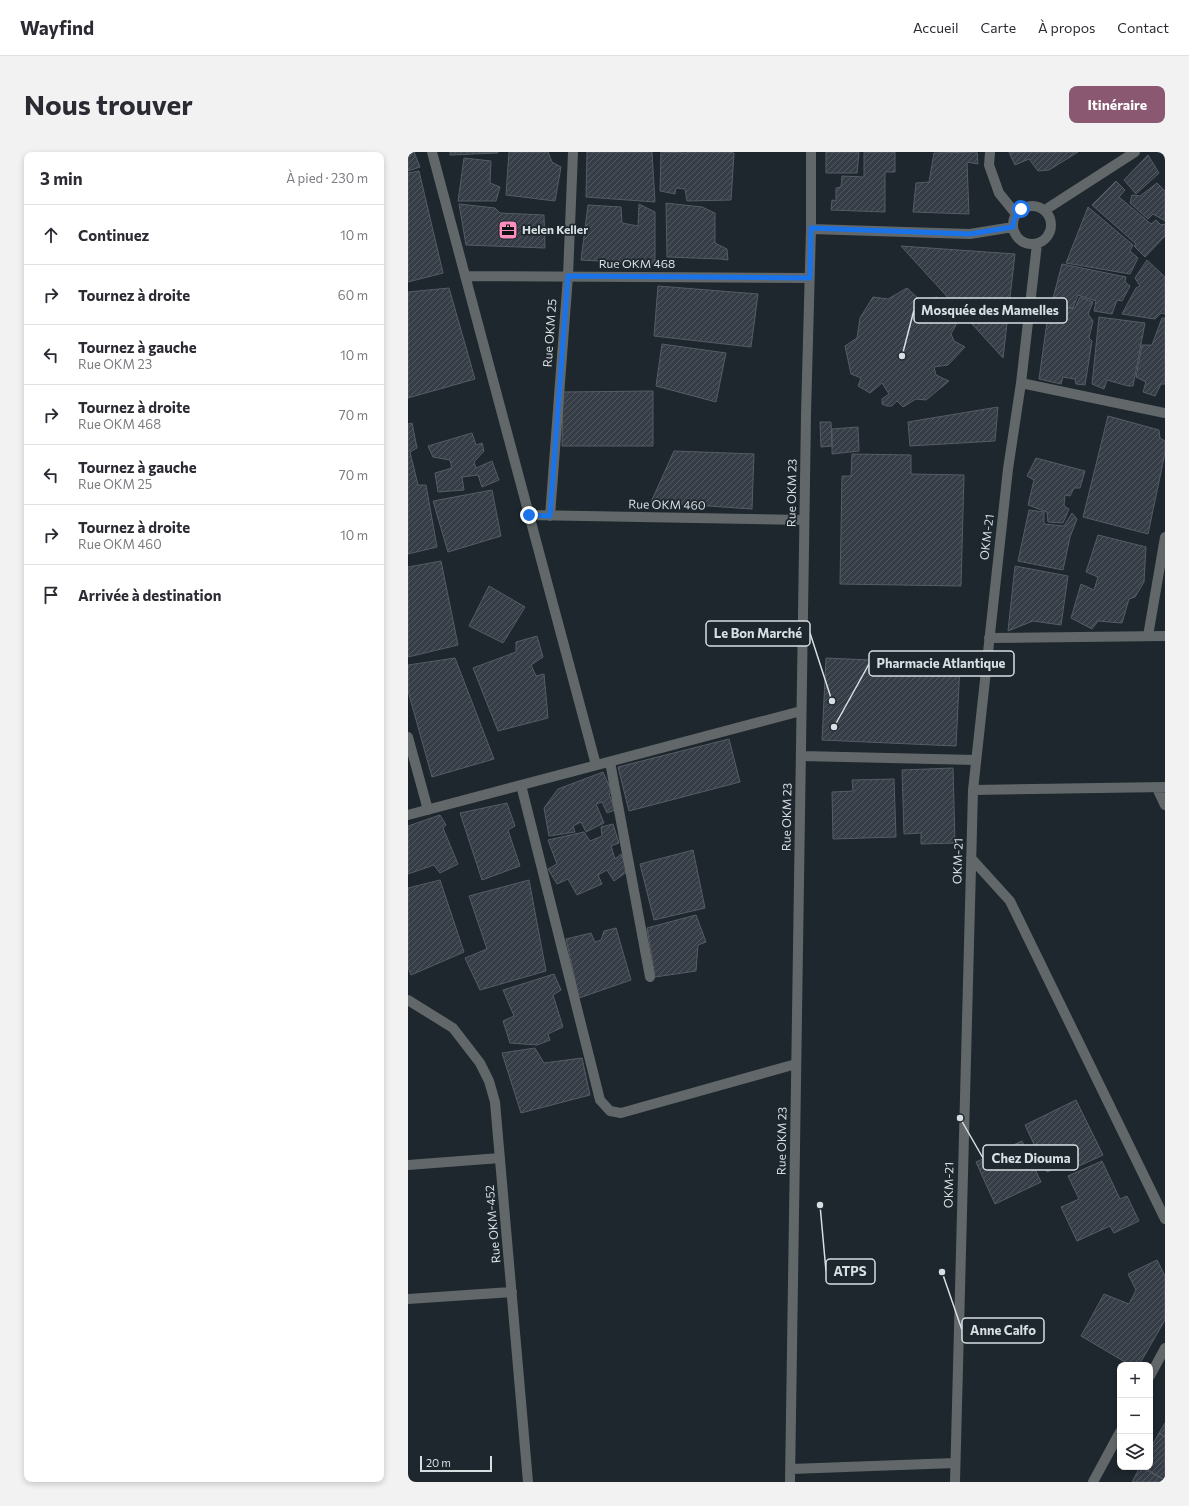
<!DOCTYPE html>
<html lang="fr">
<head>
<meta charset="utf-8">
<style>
	:root { --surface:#fff; --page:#f2f2f3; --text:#2b2b33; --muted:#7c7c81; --line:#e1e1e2; --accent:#8a5871 }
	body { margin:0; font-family:Commissioner,sans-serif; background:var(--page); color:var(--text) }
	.controls { position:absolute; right:12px; bottom:12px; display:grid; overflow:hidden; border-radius:8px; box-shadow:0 2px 6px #0003 }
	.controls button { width:36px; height:36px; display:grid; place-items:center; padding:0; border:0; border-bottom:1px solid var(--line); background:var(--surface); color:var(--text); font:20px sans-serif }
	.scale { position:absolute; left:12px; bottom:10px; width:72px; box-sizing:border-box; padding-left:4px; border:2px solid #d8dfe3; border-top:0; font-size:11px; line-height:14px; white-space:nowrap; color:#d8dfe3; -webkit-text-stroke:3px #1d272d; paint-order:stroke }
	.stop { position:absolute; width:12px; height:12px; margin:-9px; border:3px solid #1a73e8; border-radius:50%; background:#fff }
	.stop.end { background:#1a73e8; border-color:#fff; box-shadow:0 1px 4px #0008 }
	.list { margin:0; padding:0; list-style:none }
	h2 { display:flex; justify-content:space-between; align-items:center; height:52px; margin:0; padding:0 16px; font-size:17px }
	h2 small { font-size:13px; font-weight:400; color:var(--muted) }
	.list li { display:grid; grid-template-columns:26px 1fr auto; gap:12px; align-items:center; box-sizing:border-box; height:60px; padding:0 16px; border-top:1px solid var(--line) }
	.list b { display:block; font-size:15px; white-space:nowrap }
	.list p { margin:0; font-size:13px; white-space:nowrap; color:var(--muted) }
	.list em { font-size:13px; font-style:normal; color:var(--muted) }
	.icon { flex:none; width:22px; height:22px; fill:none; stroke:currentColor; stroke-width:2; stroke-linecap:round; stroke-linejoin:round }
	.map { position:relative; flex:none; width:757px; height:1330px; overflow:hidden; border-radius:8px }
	header { display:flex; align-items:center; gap:24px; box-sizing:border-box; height:56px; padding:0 20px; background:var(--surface); border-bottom:1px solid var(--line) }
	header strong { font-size:19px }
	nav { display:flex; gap:22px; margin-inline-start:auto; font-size:14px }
	.intro { display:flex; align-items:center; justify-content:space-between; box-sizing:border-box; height:96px; padding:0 24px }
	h1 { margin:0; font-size:28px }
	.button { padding:10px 18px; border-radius:8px; background:var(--accent); color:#fff; font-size:14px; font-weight:700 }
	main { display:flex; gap:24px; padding:0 24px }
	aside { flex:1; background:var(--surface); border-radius:8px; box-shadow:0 2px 6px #0003 }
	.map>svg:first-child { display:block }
	.building { fill:url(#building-hatch); stroke:#555c65 }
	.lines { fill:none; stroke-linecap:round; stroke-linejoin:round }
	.minor { stroke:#626869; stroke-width:10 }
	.route { stroke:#1a73e8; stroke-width:5 }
	.labels { text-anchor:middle; stroke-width:3.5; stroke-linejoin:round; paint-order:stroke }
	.poi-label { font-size:12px; font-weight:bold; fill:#d8dfe3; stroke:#1d272d; text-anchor:start }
	.street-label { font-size:12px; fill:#d8dfe3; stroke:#1d272d }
	.leader { fill:none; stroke:#d8dfe3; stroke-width:1.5 }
	.callout-dot { fill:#d8dfe3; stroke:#1d272d; stroke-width:1.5 }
	.callout { fill:#1d272d; stroke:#d8dfe3; stroke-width:1.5 }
	.callout-label { font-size:13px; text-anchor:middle; font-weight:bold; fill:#d8dfe3 }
</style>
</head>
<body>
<header>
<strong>Wayfind</strong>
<nav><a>Accueil</a><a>Carte</a><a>À propos</a><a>Contact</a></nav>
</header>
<div class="intro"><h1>Nous trouver</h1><a class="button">Itinéraire</a></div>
<main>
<aside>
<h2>3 min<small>À pied · 230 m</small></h2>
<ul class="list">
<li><svg class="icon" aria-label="ahead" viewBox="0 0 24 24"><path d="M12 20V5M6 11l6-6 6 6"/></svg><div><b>Continuez</b></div><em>10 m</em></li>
<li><svg class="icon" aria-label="right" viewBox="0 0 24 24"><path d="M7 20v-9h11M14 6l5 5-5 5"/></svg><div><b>Tournez à droite</b></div><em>60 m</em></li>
<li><svg class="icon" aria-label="left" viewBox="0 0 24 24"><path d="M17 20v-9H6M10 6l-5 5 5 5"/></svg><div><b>Tournez à gauche</b><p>Rue OKM 23</p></div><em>10 m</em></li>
<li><svg class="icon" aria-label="right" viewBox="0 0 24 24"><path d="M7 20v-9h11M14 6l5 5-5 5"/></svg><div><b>Tournez à droite</b><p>Rue OKM 468</p></div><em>70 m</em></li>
<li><svg class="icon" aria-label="left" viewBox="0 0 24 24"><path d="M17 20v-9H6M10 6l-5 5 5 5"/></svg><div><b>Tournez à gauche</b><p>Rue OKM 25</p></div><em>70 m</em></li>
<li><svg class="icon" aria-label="right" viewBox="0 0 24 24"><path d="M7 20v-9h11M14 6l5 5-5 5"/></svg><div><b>Tournez à droite</b><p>Rue OKM 460</p></div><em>10 m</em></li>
<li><svg class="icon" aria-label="arrive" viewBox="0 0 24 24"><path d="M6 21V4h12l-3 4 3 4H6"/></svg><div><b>Arrivée à destination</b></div></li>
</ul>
</aside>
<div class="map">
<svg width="757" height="1330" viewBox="0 0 757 1330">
	<defs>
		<pattern id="building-hatch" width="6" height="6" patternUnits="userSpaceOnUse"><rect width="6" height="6" fill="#373d46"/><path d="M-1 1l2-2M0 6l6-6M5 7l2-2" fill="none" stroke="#535961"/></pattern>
	</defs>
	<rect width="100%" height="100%" fill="#1d272d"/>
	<path class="building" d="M 0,0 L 6,0 L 12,15 L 0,19 Z
		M 42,0 L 90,0 L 90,1 L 42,3 Z
		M 101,0 L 140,0 L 144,10 L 153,15 L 147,49 L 98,43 Z
		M 179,0 L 244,0 L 247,50 L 178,45 Z
		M 253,0 L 279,1 L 280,0 L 320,0 L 326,1 L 323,48 L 279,49 L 277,37 L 268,36 L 267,42 L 252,39 Z
		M 418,0 L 451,0 L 449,21 L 418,21 Z
		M 456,0 L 487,0 L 487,20 L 477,20 L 477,60 L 423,58 L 424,48 L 428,49 L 428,36 L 433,35 L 434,24 L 456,25 Z
		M 569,0 L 570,12 L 559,10 L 561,62 L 505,60 L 508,31 L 521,30 L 526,1 Z
		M 601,0 L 670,0 L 641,18 L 630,19 L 621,7 L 607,13 Z
		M 740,3 L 751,21 L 728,42 L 716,28 Z
		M 56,6 L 83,9 L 82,31 L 92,35 L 88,49 L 50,49 Z
		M 11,19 L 35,121 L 0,130 L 0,21 Z
		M 708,29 L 717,38 L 711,45 L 743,72 L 748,68 L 753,73 L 757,72 L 757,84 L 737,105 L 726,94 L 728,92 L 684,53 Z
		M 749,31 L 757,39 L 757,69 L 745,62 L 740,67 L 722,51 L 724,43 L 732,44 Z
		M 258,51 L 294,55 L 307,61 L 307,91 L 319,97 L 320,108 L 313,107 L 259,105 Z
		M 51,52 L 87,56 L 92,61 L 136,63 L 137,96 L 58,93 Z
		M 231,52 L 247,60 L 247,112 L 173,108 L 180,53 L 213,55 L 214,71 L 230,74 Z
		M 680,55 L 725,93 L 722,99 L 730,106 L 722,122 L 658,111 Z
		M 493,94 L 607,102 L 595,206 Z
		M 739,108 L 757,125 L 757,162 L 753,161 L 747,167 L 714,162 L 728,136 L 732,134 L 727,126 Z
		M 654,112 L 718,125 L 717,130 L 722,134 L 714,149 L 709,148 L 704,162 L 686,159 L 688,149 L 670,143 L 665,156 L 643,154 Z
		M 250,134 L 350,142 L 343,195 L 246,184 Z
		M 41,136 L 67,227 L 0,246 L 0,140 Z
		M 499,136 L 514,150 L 529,145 L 551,167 L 543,182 L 546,189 L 557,195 L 540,213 L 526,215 L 528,223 L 541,229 L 518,248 L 508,247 L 495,255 L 489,249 L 484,254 L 479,254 L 474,252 L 474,247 L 481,242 L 474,231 L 462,241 L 450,234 L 453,226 L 443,222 L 437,194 L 449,186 L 452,166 L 465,145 L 480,147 Z
		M 672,145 L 685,150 L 680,162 L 685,169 L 681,186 L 684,189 L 677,233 L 668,232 L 667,227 L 655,225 L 653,232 L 631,227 L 641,156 L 667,156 Z
		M 691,165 L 737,171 L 725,234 L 720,234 L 699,228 L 696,237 L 684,232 Z
		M 754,166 L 757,166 L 757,232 L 753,232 L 747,244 L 735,240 L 738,230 L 728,225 L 734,193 L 744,193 Z
		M 254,192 L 318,201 L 308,250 L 248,234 Z
		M 245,239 L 245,294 L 154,294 L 155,240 Z
		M 590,255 L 587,289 L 502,294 L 500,270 Z
		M 700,264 L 751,278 L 752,286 L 757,289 L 757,301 L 740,382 L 675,365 Z
		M 412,270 L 423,270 L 424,294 L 413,295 Z
		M 4,271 L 9,296 L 2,300 L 10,333 L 18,333 L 29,395 L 0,402 L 0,272 Z
		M 450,275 L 451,299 L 424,302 L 424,277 Z
		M 64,281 L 68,293 L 74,291 L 76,299 L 66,310 L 68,316 L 84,309 L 91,328 L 74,335 L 70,323 L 54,325 L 56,338 L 30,340 L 27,321 L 44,316 L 42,308 L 25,305 L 20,294 Z
		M 266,299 L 346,302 L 344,357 L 243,350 Z
		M 444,302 L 503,303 L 503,322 L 556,323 L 553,434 L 432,432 L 434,324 L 443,324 Z
		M 628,306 L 677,319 L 672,336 L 666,336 L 662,344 L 657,343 L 656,354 L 661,357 L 655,371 L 640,370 L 639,360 L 620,353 L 626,328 L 619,324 Z
		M 84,338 L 93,384 L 40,400 L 25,349 Z
		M 621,358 L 636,360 L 636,372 L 656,374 L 664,361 L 669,367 L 662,385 L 655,418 L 610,409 Z
		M 690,383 L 738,395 L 736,430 L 727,445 L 721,447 L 714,471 L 690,469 L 684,477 L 663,466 L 673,432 L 686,438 L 690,425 L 678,420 Z
		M 33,409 L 50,493 L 0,505 L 0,415 Z
		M 607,414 L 660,424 L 653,473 L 625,469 L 600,479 Z
		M 81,434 L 117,455 L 95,491 L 61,474 Z
		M 129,484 L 135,505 L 123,513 L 128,524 L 136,522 L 140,566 L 90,579 L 65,516 L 108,500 L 108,490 Z
		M 47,506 L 86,607 L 24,625 L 0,539 L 0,513 Z
		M 418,506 L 552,512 L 548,594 L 414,588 Z
		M 321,587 L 332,630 L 221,659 L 210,615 Z
		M 545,616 L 547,691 L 513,692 L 513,681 L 496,682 L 494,618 Z
		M 195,620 L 204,640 L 201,642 L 207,658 L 199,661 L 194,650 L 188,652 L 196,671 L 178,680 L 173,670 L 165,674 L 167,680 L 141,684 L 136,656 L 150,637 Z
		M 486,627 L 488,685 L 425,687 L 424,640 L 445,639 L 444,628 Z
		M 99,651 L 107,674 L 100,678 L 112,714 L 74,728 L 52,661 Z
		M 32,663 L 38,673 L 35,676 L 50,712 L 32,721 L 26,713 L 0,722 L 0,674 Z
		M 205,672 L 211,691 L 203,694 L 207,707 L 213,702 L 220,719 L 206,729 L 199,718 L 190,723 L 194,732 L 169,743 L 160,727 L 149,732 L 140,717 L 149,712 L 140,688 L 176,680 L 182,689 L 194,684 L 193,675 Z
		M 285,698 L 297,756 L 246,768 L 232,712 Z
		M 32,728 L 56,800 L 3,823 L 0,816 L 0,736 Z
		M 121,728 L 138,819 L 72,838 L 57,806 L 79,797 L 61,744 Z
		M 288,763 L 298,790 L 290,793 L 288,819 L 247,825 L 239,776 Z
		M 208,776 L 223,828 L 171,846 L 158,787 L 183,781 L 187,790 L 193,788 L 196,779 Z
		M 146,822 L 153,838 L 145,843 L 155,875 L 140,882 L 142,888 L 129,893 L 102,891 L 95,869 L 106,864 L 95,838 Z
		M 127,896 L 136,911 L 174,906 L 182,943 L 113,961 L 94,901 Z
		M 668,948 L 695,1003 L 671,1014 L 668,1007 L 639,1020 L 617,973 Z
		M 614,989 L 633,1030 L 587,1052 L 568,1010 Z
		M 694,1009 L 712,1047 L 719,1044 L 731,1069 L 706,1081 L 702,1074 L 669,1089 L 653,1055 L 671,1047 L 660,1024 Z
		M 749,1108 L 757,1124 L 757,1168 L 731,1213 L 722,1213 L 673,1184 L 696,1142 L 721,1152 L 728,1138 L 720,1122 Z
		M 757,1271 L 757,1285 L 751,1281 Z
		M 751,1281 L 757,1285 L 757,1328 L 735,1315 L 742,1315 L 742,1297 Z
		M 732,1315 L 757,1328 L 757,1330 L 724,1330 Z"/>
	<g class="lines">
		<path class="minor" d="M 24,0 L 188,613
			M 582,0 L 581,13 L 591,41 L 608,62
			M605 73a19 19 0 1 1 38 0a19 19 0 1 1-38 0Z
			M 637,58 L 727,0
			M 403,77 L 562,82 L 605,75
			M 57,124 L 401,126
			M 613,231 L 757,261
			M 121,363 L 396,368
			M 142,364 L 160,124 L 165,0
			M 740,484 L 757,385
			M 581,486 L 757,484
			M 0,585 L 20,658
			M 393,604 L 568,608
			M 202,610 L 242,825
			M 113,633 L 192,948 L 202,959 L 213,961 L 388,912
			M 749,636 L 757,653
			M 565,638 L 757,635
			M 0,663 L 393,559
			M 563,706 L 602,749 L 757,1067
			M 0,848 L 45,876 L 72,911 L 81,929 L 87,950 L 120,1330
			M 0,1013 L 92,1006
			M 0,1147 L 104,1140
			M 742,1224 L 757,1196
			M 383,1317 L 547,1311
			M 382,1330 L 398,262 L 403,77 L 403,0
			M 547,1330 L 565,638 L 600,317 L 613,231 L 629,92
			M 685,1330 L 712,1280"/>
	</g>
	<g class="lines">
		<path class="route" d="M 121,363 L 142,364 L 160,124 L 402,126 L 403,76 L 562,82 L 605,75 C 605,67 608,63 613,57"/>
	</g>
	<defs>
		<symbol id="office-square" viewBox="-11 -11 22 22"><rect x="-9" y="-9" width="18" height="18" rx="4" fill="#fe8ebd" stroke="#1d272d"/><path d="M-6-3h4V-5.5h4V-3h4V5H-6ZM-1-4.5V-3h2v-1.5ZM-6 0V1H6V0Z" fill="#111"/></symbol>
	</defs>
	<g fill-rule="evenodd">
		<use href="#office-square" x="89" y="67" width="22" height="22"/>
	</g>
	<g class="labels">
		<g class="poi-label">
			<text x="114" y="82">Helen Keller</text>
		</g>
		<g class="street-label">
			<text x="229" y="116">Rue OKM 468</text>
			<text transform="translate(142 181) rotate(-86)" y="4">Rue OKM 25</text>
			<text transform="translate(384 341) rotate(-89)" y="4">Rue OKM 23</text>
			<text transform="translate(259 353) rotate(1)" y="4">Rue OKM 460</text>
			<text transform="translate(579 385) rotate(-83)" y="4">OKM-21</text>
			<text transform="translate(379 665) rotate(-89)" y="4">Rue OKM 23</text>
			<text transform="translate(550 709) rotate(-88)" y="4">OKM-21</text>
			<text transform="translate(374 989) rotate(-89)" y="4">Rue OKM 23</text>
			<text transform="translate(541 1033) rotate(-89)" y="4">OKM-21</text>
			<text transform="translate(85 1072) rotate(-95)" y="4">Rue OKM-452</text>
		</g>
	</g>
	<path class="leader" d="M494 204L506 158M424 549L402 481M426 575L461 512M552 966L575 1006M412 1053L418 1119M534 1120L554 1178"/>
	<g class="callout-dot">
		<circle cx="494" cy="204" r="4"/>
		<circle cx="424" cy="549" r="4"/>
		<circle cx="426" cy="575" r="4"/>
		<circle cx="552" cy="966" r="4"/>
		<circle cx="412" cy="1053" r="4"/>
		<circle cx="534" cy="1120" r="4"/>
	</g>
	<g class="callout">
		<rect x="506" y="146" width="153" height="25" rx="4"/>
		<rect x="298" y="469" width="104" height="25" rx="4"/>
		<rect x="461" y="499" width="145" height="25" rx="4"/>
		<rect x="575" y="993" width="95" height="25" rx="4"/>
		<rect x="418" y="1107" width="49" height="25" rx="4"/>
		<rect x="554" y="1166" width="82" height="25" rx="4"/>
	</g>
	<g class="callout-label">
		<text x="582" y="163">Mosquée des Mamelles</text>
		<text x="350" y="486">Le Bon Marché</text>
		<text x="533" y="516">Pharmacie Atlantique</text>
		<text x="623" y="1011">Chez Diouma</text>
		<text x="442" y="1124">ATPS</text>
		<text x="595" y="1183">Anne Calfo</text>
	</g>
</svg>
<div class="controls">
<button>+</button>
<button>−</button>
<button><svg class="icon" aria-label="layers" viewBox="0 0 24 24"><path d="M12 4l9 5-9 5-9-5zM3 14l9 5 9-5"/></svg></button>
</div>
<div class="scale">20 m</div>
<div class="stop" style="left:613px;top:57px"></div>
<div class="stop end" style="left:121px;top:363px"></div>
</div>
</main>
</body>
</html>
